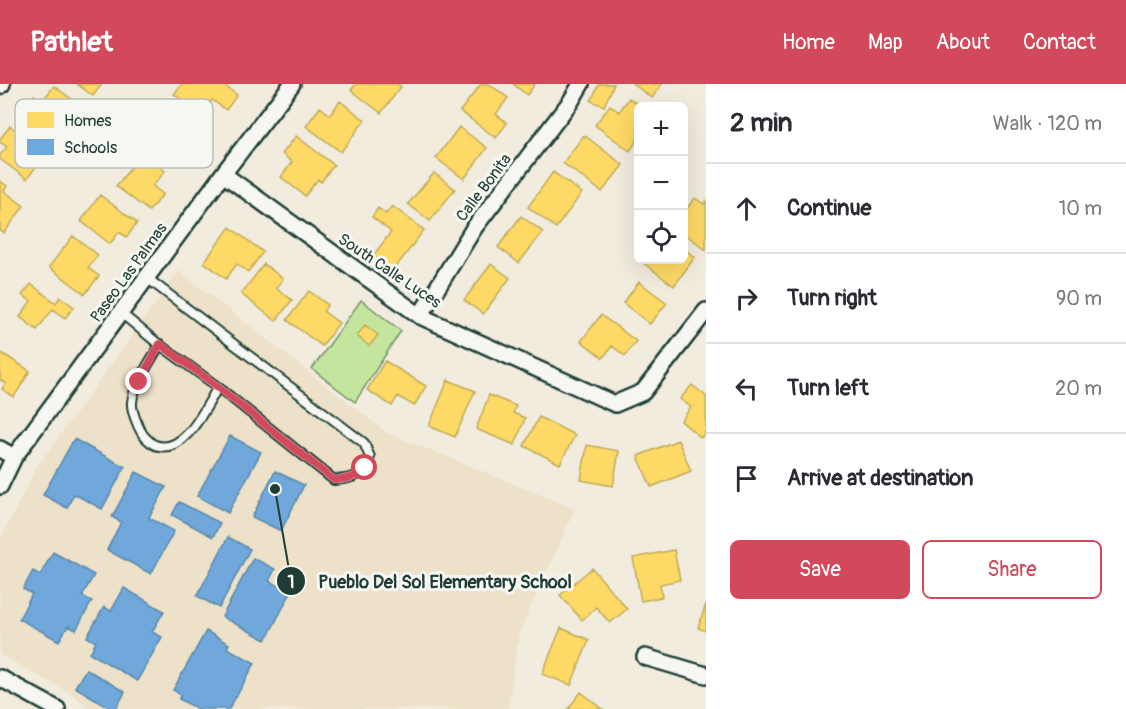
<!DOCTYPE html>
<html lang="en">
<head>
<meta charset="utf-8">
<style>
	:root { --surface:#fff; --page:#f7f7f7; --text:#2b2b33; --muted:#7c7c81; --line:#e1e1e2; --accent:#d1495b }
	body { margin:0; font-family:Pangolin,sans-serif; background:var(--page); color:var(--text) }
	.controls { position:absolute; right:18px; top:18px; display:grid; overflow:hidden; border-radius:9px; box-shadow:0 6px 24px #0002 }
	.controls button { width:54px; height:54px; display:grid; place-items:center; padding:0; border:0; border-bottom:2px solid var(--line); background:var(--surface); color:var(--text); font:30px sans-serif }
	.stop { position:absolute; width:18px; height:18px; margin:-14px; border:4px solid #d1495b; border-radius:50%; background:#fff }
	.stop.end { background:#d1495b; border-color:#fff; box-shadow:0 2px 6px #0008 }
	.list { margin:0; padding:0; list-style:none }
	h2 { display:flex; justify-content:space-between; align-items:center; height:78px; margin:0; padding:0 24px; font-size:26px }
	h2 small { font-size:20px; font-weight:400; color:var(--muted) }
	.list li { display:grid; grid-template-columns:39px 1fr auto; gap:18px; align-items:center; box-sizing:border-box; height:90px; padding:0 24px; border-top:2px solid var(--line) }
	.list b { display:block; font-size:22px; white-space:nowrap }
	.list em { font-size:20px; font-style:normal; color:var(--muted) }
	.actions { display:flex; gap:12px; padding:18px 24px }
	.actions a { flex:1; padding:14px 0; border:2px solid var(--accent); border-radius:9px; text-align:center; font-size:21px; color:var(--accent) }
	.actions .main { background:var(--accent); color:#fff }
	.icon { flex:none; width:33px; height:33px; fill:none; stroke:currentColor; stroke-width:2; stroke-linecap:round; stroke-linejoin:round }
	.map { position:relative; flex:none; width:706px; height:625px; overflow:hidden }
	header { display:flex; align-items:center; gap:36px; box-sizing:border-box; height:84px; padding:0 30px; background:var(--accent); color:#fff }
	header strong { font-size:28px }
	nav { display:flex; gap:33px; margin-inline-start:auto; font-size:21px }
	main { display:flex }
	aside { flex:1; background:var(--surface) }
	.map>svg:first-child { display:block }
	.built { fill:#ede1c9 }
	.green { fill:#c4e59e; stroke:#729169; stroke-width:1.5 }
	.homes { fill:#ffd966; stroke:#bcaa57; stroke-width:1.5 }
	.schools { fill:#6fa8dc; stroke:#5788aa; stroke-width:1.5 }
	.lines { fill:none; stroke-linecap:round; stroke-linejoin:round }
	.lane-casing { stroke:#1f3d34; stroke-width:12 }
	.street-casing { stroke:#1f3d34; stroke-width:20 }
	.lane { stroke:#f6f6f2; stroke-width:8 }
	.street { stroke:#f6f6f2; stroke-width:15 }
	.route { stroke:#d1495b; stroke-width:8 }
	.labels { text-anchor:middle; stroke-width:6; stroke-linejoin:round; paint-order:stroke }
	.street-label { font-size:16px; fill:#1f3d34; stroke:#f6f6f2 }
	.key { fill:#f6f6f2; stroke:#b6beb9; stroke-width:1.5 }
	.key-label { font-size:16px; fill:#1f3d34 }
	.leader { fill:none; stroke:#1f3d34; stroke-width:2 }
	.callout-dot { fill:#1f3d34; stroke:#f6f6f2; stroke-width:2 }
	.mark-label { font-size:18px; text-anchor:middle; font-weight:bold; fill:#fff }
	.callout-label { font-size:18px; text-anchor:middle; font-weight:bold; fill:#1f3d34; stroke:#f6f6f2; stroke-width:6; stroke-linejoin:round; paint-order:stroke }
</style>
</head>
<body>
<header>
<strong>Pathlet</strong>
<nav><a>Home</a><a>Map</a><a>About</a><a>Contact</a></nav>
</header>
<main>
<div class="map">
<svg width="706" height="625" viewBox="0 0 706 625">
	<rect width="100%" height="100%" fill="#f2ecdf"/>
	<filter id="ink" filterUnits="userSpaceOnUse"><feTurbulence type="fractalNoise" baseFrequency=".0167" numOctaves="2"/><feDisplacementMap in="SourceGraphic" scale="12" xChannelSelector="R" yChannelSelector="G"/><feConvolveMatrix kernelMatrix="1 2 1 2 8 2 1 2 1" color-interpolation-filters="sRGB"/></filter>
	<g filter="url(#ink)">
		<path class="built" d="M 179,187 L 386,348 L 575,425 L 519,549 L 508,625 L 90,625 L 72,610 L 0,571 L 0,456 L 36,384 Z"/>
		<path class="green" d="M 361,216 L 401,247 L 355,318 L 312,285 Z"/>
		<path class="homes" d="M 77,0 L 102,0 L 93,12 Z
			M 182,0 L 222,0 L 237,11 L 226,26 L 212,16 L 201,30 L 174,10 Z
			M 356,0 L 398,0 L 401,3 L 381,29 L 351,6 Z
			M 481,0 L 489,0 L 508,14 L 496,30 L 507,39 L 496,54 L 460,27 Z
			M 513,0 L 535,0 L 527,11 Z
			M 599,0 L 614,0 L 604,22 L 591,17 Z
			M 633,0 L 662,0 L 652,14 Z
			M 54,2 L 85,25 L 61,58 L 21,28 L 34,11 L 42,17 Z
			M 629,14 L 640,22 L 638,22 L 638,55 L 630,67 L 595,41 L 610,21 L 619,28 Z
			M 340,17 L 365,36 L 341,68 L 306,42 L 320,23 L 330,31 Z
			M 10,42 L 46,69 L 27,95 L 0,75 L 0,71 L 7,63 L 0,58 L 0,55 Z
			M 459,43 L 487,64 L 464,95 L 436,74 Z
			M 584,51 L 623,81 L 602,108 L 563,79 Z
			M 296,52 L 334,81 L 321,98 L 318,95 L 305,112 L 281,93 L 292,78 L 282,70 Z
			M 131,62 L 165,87 L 153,102 L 163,110 L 149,127 L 116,102 L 132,82 L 122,74 Z
			M 553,88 L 582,109 L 556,144 L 528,123 Z
			M 434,89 L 455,105 L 430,137 L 408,120 Z
			M 0,97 L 7,102 L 4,107 L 24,122 L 4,149 L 0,147 Z
			M 100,111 L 137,139 L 127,153 L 119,148 L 110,160 L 81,137 Z
			M 695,114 L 704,120 L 706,117 L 706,166 L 684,149 L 684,128 Z
			M 392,122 L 424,146 L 393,187 L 373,172 L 391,148 L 372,133 L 378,124 L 386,130 Z
			M 521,132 L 543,148 L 519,179 L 498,163 Z
			M 230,143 L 263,168 L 248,188 L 237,180 L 226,195 L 204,178 Z
			M 73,152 L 98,171 L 88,184 L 99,192 L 85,210 L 49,183 Z
			M 684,165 L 695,173 L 674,202 L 642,178 L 644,176 L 684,176 Z
			M 264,180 L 283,195 L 276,204 L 292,216 L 276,237 L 241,210 Z
			M 491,180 L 510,194 L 483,230 L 464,216 Z
			M 639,198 L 667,219 L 650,240 L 623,219 Z
			M 31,200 L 56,219 L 60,213 L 74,223 L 65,234 L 53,225 L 37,246 L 20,233 L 31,217 L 22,211 Z
			M 309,207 L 328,221 L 323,227 L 339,239 L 322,262 L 287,236 Z
			M 601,231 L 636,257 L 625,272 L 612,262 L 603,274 L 581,257 Z
			M 365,241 L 378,251 L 369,262 L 357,252 Z
			M 0,268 L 30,287 L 14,313 L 2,305 L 6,299 L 0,296 Z
			M 385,277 L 426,302 L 414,322 L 398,312 L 392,322 L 367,306 Z
			M 448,296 L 475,307 L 455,353 L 429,342 Z
			M 692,301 L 706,312 L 706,347 L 701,354 L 681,337 L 691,323 L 680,315 Z
			M 489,311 L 516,322 L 513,329 L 525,334 L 515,361 L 476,345 Z
			M 539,333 L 575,351 L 560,380 L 524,362 Z
			M 678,356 L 691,387 L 651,403 L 638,372 Z
			M 587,361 L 619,367 L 613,402 L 581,396 Z
			M 674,466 L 680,496 L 660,500 L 662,513 L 641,517 L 633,474 Z
			M 592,484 L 627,525 L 610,539 L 596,523 L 582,536 L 560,511 Z
			M 706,520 L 706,547 L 698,544 Z
			M 561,544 L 589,556 L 571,601 L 542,590 Z
			M 581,608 L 603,625 L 568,625 Z"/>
		<path class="schools" d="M 230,352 L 261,368 L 228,429 L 197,412 Z
			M 74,355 L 125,383 L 102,425 L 74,410 L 67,424 L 43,411 Z
			M 275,387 L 304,401 L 281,447 L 252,433 Z
			M 136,388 L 166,403 L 149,434 L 174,447 L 151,490 L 107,466 L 121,438 L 112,433 Z
			M 179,418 L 220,439 L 213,453 L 172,431 Z
			M 228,453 L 250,465 L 219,524 L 197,512 Z
			M 53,468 L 94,491 L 82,512 L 92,517 L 76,546 L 68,542 L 59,557 L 19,535 L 32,510 L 23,505 L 33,487 L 40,491 Z
			M 253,474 L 275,485 L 269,497 L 291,508 L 266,556 L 222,533 Z
			M 124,504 L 164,527 L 152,548 L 162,553 L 137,597 L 90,569 L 96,558 L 87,553 L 104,523 L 111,527 Z
			M 206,547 L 229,560 L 227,564 L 255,579 L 229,625 L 198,625 L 179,615 L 182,611 L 173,606 Z
			M 86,585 L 125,608 L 116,625 L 112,625 L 75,603 Z"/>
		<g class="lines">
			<defs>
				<path id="lane" d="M 121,229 L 156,258 L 218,303 L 334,396 C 355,395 361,392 370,373 L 364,359 L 147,194
					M 160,260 C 151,277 134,300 132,318 C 131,326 139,347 145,353 C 147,355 152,360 155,361 C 185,372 206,322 218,303"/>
				<path id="street" d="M 0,2 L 2,0
					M 223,90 L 420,232 L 615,320 L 643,308 L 706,227
					M 420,232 L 474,144 L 571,17 L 581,0
					M 0,365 L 14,373
					M 0,402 L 14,373 L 223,90 L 292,0
					M 645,573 L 706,591
					M 0,594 L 57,625"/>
			</defs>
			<use href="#lane" class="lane-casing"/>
			<use href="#street" class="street-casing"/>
			<use href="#lane" class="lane"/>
			<use href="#street" class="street"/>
		</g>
	</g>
	<g class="lines" filter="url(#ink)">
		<path class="route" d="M 139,298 L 160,260 L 214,300 L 334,396 C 348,395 354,395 365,384"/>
	</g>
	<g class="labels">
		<g class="street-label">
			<text transform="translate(483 103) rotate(-53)" y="6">Calle Bonita</text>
			<text transform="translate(390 186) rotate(34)" y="6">South Calle Luces</text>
			<text transform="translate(128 188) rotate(-54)" y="6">Paseo Las Palmas</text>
		</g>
	</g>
	<rect x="15" y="15" width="198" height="69" rx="9" class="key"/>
	<rect x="27" y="28" width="27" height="16" fill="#ffd966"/>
	<rect x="27" y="55" width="27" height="16" fill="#6fa8dc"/>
	<g class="key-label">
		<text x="64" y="42">Homes</text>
		<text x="64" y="69">Schools</text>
	</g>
	<path class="leader" d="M275 405L291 497"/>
	<g class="callout-dot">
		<circle cx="275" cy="405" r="6"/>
		<circle cx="291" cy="497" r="15"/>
	</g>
	<g class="mark-label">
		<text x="291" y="504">1</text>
	</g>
	<g class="callout-label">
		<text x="445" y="504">Pueblo Del Sol Elementary School</text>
	</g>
</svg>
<div class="controls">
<button>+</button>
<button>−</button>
<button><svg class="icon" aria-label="locate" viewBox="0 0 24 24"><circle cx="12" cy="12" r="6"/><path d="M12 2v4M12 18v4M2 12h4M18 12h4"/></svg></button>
</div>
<div class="stop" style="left:365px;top:384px"></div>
<div class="stop end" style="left:139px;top:298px"></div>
</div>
<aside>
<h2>2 min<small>Walk · 120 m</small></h2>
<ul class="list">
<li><svg class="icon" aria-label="ahead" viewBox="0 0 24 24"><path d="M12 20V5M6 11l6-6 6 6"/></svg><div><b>Continue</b></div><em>10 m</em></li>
<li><svg class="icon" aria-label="right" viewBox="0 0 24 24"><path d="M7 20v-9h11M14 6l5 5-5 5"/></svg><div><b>Turn right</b></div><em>90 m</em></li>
<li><svg class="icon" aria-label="left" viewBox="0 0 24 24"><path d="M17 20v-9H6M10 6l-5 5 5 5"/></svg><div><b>Turn left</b></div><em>20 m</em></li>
<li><svg class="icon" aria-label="arrive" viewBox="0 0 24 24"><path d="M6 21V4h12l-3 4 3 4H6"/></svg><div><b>Arrive at destination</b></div></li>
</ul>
<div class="actions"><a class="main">Save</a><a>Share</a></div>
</aside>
</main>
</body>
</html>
